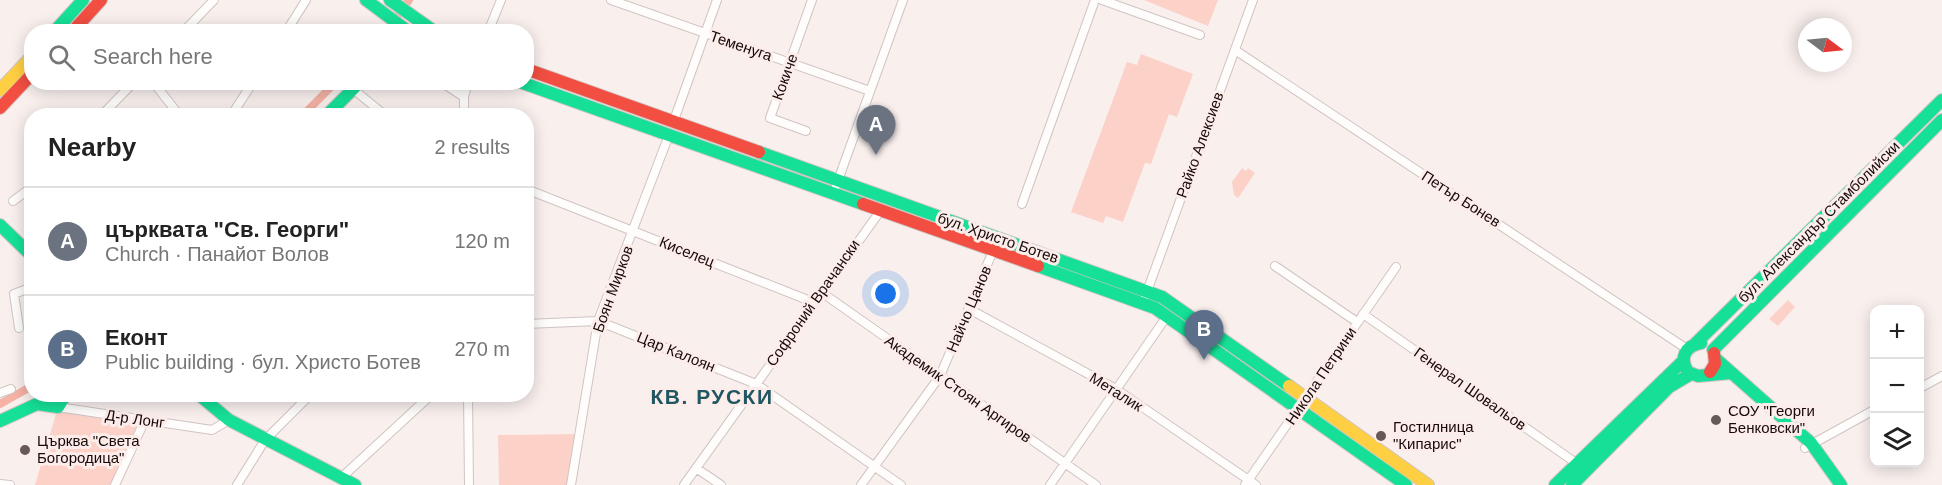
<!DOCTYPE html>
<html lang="en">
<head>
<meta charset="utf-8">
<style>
	:root { --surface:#fff; --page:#f6f6f6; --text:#222; --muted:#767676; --line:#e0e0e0; --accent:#111827 }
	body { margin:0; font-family:Arial,sans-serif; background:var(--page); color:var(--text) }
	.controls { position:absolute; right:18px; bottom:18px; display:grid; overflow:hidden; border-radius:12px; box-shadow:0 3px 15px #0003 }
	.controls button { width:54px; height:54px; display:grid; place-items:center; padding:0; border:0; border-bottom:2px solid var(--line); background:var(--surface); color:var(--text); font:30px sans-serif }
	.compass { position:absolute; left:1798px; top:18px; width:54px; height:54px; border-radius:50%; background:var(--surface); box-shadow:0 3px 15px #0003; rotate:106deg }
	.you { position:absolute; left:886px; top:294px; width:21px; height:21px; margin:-15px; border:4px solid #fff; border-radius:50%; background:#1a73e8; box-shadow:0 0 0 9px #1a73e833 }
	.badge { display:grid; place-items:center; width:39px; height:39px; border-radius:50%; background:var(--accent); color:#fff; font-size:20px; font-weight:700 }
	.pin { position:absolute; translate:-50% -50px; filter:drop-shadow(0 2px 3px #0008) }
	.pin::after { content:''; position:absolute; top:32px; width:21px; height:18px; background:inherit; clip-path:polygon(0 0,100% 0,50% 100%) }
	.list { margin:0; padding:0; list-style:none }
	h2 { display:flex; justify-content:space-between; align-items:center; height:78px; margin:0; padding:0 24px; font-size:26px }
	h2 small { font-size:20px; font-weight:400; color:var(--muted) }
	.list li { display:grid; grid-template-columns:39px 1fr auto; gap:18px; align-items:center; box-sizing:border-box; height:108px; padding:0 24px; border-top:2px solid var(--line) }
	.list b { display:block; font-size:22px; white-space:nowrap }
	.list p { margin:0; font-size:20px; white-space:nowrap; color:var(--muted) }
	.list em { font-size:20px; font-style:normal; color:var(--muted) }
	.icon { flex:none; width:33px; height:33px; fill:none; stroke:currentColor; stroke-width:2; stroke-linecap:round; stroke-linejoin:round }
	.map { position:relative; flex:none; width:1942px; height:485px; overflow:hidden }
	.search { position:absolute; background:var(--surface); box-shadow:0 3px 15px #0003; left:24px; top:24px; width:510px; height:66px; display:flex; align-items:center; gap:15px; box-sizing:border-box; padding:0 21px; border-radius:24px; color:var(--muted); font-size:22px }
	.panel { position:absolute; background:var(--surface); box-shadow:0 3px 15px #0003; left:24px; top:108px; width:510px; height:294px; border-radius:24px }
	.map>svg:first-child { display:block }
	.green { fill:#fcd1c8 }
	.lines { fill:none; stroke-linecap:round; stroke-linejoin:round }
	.canal { stroke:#f5b2a5; stroke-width:8 }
	.street-casing { stroke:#cfc4c2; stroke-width:10 }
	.fast-casing { stroke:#cfc4c2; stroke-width:14 }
	.slow-casing { stroke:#cfc4c2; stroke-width:14 }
	.jam-casing { stroke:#cfc4c2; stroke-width:14 }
	.street { stroke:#fefdfc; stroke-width:8 }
	.fast { stroke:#16e098; stroke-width:12 }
	.slow { stroke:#ffcf43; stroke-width:12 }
	.jam { stroke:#f24e42; stroke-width:12 }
	.poi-dot { fill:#655a58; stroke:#fdedea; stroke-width:2 }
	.labels { text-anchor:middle; stroke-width:6; stroke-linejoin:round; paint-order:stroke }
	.street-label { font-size:15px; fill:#160a08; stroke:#fdedea }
	.poi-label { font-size:15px; fill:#160a08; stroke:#fdedea; text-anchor:start }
	.district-label { font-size:21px; font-weight:bold; letter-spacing:1.5px; fill:#205762; stroke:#fdedea }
</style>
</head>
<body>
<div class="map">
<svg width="1942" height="485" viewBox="0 0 1942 485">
	<rect width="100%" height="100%" fill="#f9f0ee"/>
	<path class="green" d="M 1144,0 L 1218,0 L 1208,26 Z
		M 1141,54 L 1193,74 L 1177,117 L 1169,114 L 1151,164 L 1145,163 L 1123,222 L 1106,216 L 1103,223 L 1071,212 L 1127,62 L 1137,65 Z
		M 1242,168 L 1246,171 L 1248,168 L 1255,173 L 1238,198 L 1234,195 L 1232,182 Z
		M 1788,300 L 1795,307 L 1778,326 L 1769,319 Z
		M 58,407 L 145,420 L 115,485 L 35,485 Z
		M 579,434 L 571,485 L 499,485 L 498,435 Z"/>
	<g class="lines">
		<path class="canal" d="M 385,32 L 409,0
			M 302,116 L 336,82
			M 0,404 L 32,386"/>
		<defs>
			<path id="street" d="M 611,0 L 870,91
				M 1102,0 L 1200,35
				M 374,31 L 375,32
				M 183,32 L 214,0
				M 286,32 L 306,0
				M 488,32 L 501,0
				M 1235,50 L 1687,349
				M 153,82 L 180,116
				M 441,82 L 464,97
				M 353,89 L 386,116
				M 101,116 L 134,82
				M 231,116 L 253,82
				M 464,116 L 464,97 L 468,82
				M 673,123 L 717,0
				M 806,131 L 770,118 L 812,0
				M 836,186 L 903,0
				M 526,189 L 813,302
				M 13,201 L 32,187
				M 1022,204 L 1095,0
				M 1275,266 L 1357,322
				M 821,292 L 1096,485
				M 1145,297 L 1253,0
				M 969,309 L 1116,389 L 1256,485
				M 1363,314 L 1576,463
				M 526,324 L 598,321 L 756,384 L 901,485
				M 19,328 L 14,294 L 32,287
				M 1920,388 L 1942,376
				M 0,393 L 11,389
				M 468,394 L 469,485
				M 58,407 L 212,430 L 229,420
				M 1805,448 L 1874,410
				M 696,468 L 721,485
				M 341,478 L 432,394
				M 0,484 L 10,485
				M 115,485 L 145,420
				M 237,485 L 265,440 L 311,394
				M 571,485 L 598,321 L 669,135
				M 684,485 L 881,210
				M 861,485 L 940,376 L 995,246
				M 1050,485 L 1167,316
				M 1245,485 L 1396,267"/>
			<path id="fast" d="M 366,0 L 409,32
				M 390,0 L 435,32
				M 54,32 L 83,0
				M 520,82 L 863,204
				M 326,116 L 360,82
				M 759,152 L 1162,297 L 1289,386
				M 0,225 L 32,256
				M 1038,266 L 1155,308 L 1406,485
				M 1701,343 C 1685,346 1679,358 1688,372 L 1698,376 L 1731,373
				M 1695,344 L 1942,100
				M 1713,350 L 1942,120
				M 1716,359 L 1811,443 L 1841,485
				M 198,394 L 229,420 L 355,485
				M 0,421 L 37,404 L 58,407 L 66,394
				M 1555,485 L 1683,361
				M 1572,485 L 1669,387 L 1691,374"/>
			<path id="slow" d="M 0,90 L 32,56
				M 1289,386 L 1428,485"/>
			<path id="jam" d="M 72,32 L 101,0
				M 526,69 L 759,152
				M 0,108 L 32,74
				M 863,204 L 1038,266
				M 1710,372 L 1715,364 L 1714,353"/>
		</defs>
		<use href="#street" class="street-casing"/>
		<use href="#fast" class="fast-casing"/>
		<use href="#slow" class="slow-casing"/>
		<use href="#jam" class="jam-casing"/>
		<use href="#street" class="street"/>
		<use href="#fast" class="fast"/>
		<use href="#slow" class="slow"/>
		<use href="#jam" class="jam"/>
	</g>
	<g class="poi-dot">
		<circle cx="1716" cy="420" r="6"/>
		<circle cx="1381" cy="436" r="6"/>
		<circle cx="25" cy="450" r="6"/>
	</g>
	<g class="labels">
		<g class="street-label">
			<text transform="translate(741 46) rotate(19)" y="5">Теменуга</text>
			<text transform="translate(785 77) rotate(-70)" y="5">Кокиче</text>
			<text transform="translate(1200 145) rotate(-70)" y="5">Райко Алексиев</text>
			<text transform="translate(1461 199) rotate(33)" y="5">Петър Бонев</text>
			<text transform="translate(1819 222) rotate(-45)" y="5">бул. Александър Стамболийски</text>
			<text transform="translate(998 238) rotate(19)" y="5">бул. Христо Ботев</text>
			<text transform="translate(687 252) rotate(22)" y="5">Киселец</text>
			<text transform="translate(613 289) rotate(-70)" y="5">Боян Мирков</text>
			<text transform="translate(813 303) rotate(-55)" y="5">Софроний Врачански</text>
			<text transform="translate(969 309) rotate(-67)" y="5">Найчо Цанов</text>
			<text transform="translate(676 352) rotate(22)" y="5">Цар Калоян</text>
			<text transform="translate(1321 376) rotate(-56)" y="5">Никола Петрини</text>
			<text transform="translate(958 389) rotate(35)" y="5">Академик Стоян Аргиров</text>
			<text transform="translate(1470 389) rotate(35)" y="5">Генерал Шовальов</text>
			<text transform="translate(1116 392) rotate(32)" y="5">Металик</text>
			<text transform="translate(135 419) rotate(8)" y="5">Д-р Лонг</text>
		</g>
		<g class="poi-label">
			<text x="1728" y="416">СОУ "Георги<tspan x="1728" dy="17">Бенковски"</tspan></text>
			<text x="1393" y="432">Гостилница<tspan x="1393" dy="17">"Кипарис"</tspan></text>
			<text x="37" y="446">Църква "Света<tspan x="37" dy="17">Богородица"</tspan></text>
		</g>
		<g class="district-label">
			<text x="712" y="404">КВ. РУСКИ</text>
		</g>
	</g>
</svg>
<div class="controls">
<button>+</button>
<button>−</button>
<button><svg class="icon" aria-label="layers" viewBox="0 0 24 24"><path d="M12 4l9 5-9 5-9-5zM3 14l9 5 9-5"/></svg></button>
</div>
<svg class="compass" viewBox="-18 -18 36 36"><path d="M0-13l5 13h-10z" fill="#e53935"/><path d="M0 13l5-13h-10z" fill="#767676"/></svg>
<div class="you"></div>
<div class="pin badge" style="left:876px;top:155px;background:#6b7280">A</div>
<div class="pin badge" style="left:1204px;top:360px;background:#5c6f8a">B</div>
<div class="search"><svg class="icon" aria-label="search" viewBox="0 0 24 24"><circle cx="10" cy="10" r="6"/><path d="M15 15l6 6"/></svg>Search here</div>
<section class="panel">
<h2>Nearby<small>2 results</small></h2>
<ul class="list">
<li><span class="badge" style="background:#6b7280">A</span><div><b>църквата &quot;Св. Георги&quot;</b><p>Church · Панайот Волов</p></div><em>120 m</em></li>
<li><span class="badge" style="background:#5c6f8a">B</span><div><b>Еконт</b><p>Public building · бул. Христо Ботев</p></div><em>270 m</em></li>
</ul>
</section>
</div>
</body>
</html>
